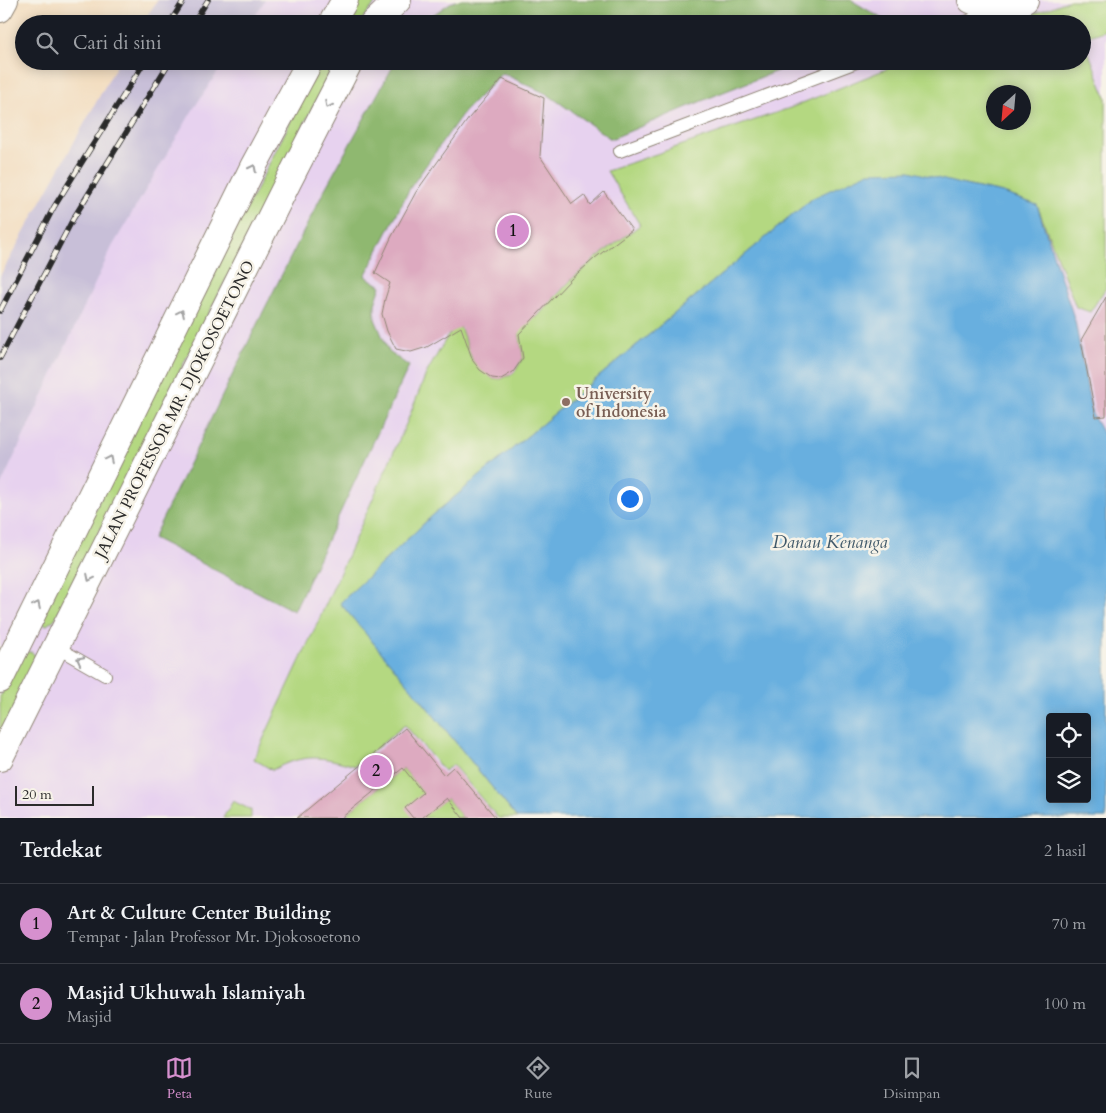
<!DOCTYPE html>
<html lang="id">
<head>
<meta charset="utf-8">
<style>
	:root { --surface:#171b24; --page:#242831; --text:#f1f3f6; --muted:#9ea1a6; --line:#363941; --accent:#d690ce }
	body { margin:0; font-family:Cardo,serif; background:var(--page); color:var(--text) }
	.controls { position:absolute; right:15px; bottom:15px; display:grid; overflow:hidden; border-radius:5px; box-shadow:0 2px 12px #0003 }
	.controls button { width:45px; height:45px; display:grid; place-items:center; padding:0; border:0; border-bottom:1px solid var(--line); background:var(--surface); color:var(--text); font:25px sans-serif }
	.compass { position:absolute; left:986px; top:85px; width:45px; height:45px; border-radius:50%; background:var(--surface); box-shadow:0 2px 12px #0003; rotate:206deg }
	.scale { position:absolute; left:15px; bottom:12px; width:79px; box-sizing:border-box; padding-left:5px; border:2px solid #2b2b2b; border-top:0; font-size:14px; line-height:18px; white-space:nowrap; color:#2b2b2b; -webkit-text-stroke:4px #f7f3e8; paint-order:stroke }
	.you { position:absolute; left:629px; top:498px; width:18px; height:18px; margin:-12px; border:4px solid #fff; border-radius:50%; background:#1a73e8; box-shadow:0 0 0 8px #1a73e833 }
	.badge { display:grid; place-items:center; width:32px; height:32px; border-radius:50%; background:var(--accent); color:#111; font-size:16px; font-weight:700 }
	.pin { position:absolute; translate:-50% -50%; border:2px solid #fff; box-shadow:0 1px 5px #0006 }
	.list { margin:0; padding:0; list-style:none }
	h2 { display:flex; justify-content:space-between; align-items:center; height:65px; margin:0; padding:0 20px; font-size:21px }
	h2 small { font-size:16px; font-weight:400; color:var(--muted) }
	.list li { display:grid; grid-template-columns:32px 1fr auto; gap:15px; align-items:center; box-sizing:border-box; height:80px; padding:0 20px; border-top:1px solid var(--line) }
	.list b { display:block; font-size:19px; white-space:nowrap }
	.list p { margin:0; font-size:16px; white-space:nowrap; color:var(--muted) }
	.list em { font-size:16px; font-style:normal; color:var(--muted) }
	.icon { flex:none; width:28px; height:28px; fill:none; stroke:currentColor; stroke-width:2; stroke-linecap:round; stroke-linejoin:round }
	.map { position:relative; flex:none; width:1106px; height:818px; overflow:hidden }
	.search { position:absolute; background:var(--surface); box-shadow:0 2px 12px #0003; left:15px; right:15px; top:15px; height:55px; display:flex; align-items:center; gap:12px; box-sizing:border-box; padding:0 18px; border-radius:28px; color:var(--muted); font-size:19px }
	.sheet { height:225px; background:var(--surface) }
	nav { display:flex; justify-content:space-around; align-items:center; box-sizing:border-box; height:70px; border-top:1px solid var(--line); background:var(--surface); font-size:14px; color:var(--muted) }
	nav a { display:grid; justify-items:center; gap:2px }
	nav .on { color:var(--accent) }
	.map>svg:first-child { display:block }
	.built { fill:#e7d2ef; fill-rule:evenodd }
	.industrial { fill:#c8bfd8 }
	.green { fill:#b4d881; stroke:#708256; fill-rule:evenodd }
	.forest { fill:#8fb86f; stroke:#5d724d }
	.water { fill:#67afdf; stroke:#496d85; fill-rule:evenodd }
	.building { fill:#ddaac0 }
	.lines { fill:none; stroke-linecap:round; stroke-linejoin:round }
	.service-casing { stroke:#8f8475; stroke-width:14 }
	.minor-casing { stroke:#8f8475; stroke-width:28 }
	.service { stroke:#fff; stroke-width:12 }
	.minor { stroke:#fff; stroke-width:26 }
	.rail-casing { stroke:#2b2b2b; stroke-width:5.5 }
	.rail { stroke:#f7f3e8; stroke-width:4; stroke-dasharray:11; stroke-linecap:butt }
	.oneway { stroke:#a0a0a0 }
	.education-dot { fill:#8d6e63; stroke:#f7f3e8; stroke-width:2 }
	.labels { text-anchor:middle; stroke-width:5; stroke-linejoin:round; paint-order:stroke }
	.education-label { font-size:16px; font-weight:bold; fill:#785e54; stroke:#f7f3e8; text-anchor:start }
	.street-label { font-size:16px; fill:#2b2b2b; stroke:#f7f3e8 }
	.water-label { font-size:18px; font-style:italic; fill:#40596a; stroke:#f7f3e8 }
</style>
</head>
<body>
<div class="map">
<svg width="1106" height="818" viewBox="0 0 1106 818">
	<rect width="100%" height="100%" fill="#f7f3e8"/>
	<filter id="ink" filterUnits="userSpaceOnUse"><feTurbulence type="fractalNoise" baseFrequency=".02" numOctaves="2"/><feDisplacementMap in="SourceGraphic" scale="10" xChannelSelector="R" yChannelSelector="G"/><feConvolveMatrix kernelMatrix="1 2 1 2 8 2 1 2 1" color-interpolation-filters="sRGB"/></filter>
	<filter id="wash" filterUnits="userSpaceOnUse"><feTurbulence type="fractalNoise" baseFrequency=".0096" numOctaves="4" result="noise"/><feDisplacementMap in="SourceGraphic" scale="20" xChannelSelector="R" yChannelSelector="G"/><feGaussianBlur stdDeviation="1.12" result="paint"/><feColorMatrix in="noise" values="0 0 0 0 0 0 0 0 0 0 0 0 0 0 0 0 0 1.4 0 .05"/><feComposite in="paint" operator="in"/></filter>
	<g filter="url(#wash)">
		<rect width="100%" height="100%" fill="#f3ddbf"/>
		<path class="built" d="M 256,0 L 1106,0 L 1106,818 L 0,818 L 0,462 L 51,341 L 215,61 L 1082,61 L 1082,24 L 240,24 ZM 994,92 L 1024,92 L 1024,122 L 994,122 ZM 1050,717 L 1087,717 L 1087,799 L 1050,799 Z"/>
		<path class="industrial" d="M 158,0 L 265,0 L 250,24 L 141,24 Z
			M 119,61 L 225,61 L 194,108 L 112,247 L 0,487 L 0,276 Z"/>
		<path class="green" d="M 361,0 L 378,0 L 358,24 L 343,24 L 352,10 Z
			M 1070,0 L 1106,0 L 1106,30 L 1083,38 L 1106,97 L 1106,288 L 1090,312 L 1076,307 L 1037,205 L 1003,193 L 960,184 L 813,198 L 433,515 L 340,603 L 427,707 L 517,818 L 498,818 L 453,765 L 444,771 L 405,725 L 355,766 C 321,756 305,753 272,770 L 254,759 L 317,624 L 407,422 L 426,374 L 447,337 L 459,324 L 473,361 L 492,378 L 501,379 L 514,373 L 523,358 L 518,328 L 530,314 L 536,318 L 571,280 L 596,258 L 640,225 L 607,171 L 790,108 L 906,61 L 1082,61 L 1082,24 L 1008,24 ZM 994,92 L 1024,92 L 1024,122 L 994,122 Z
			M 321,61 L 336,61 L 55,619 L 47,625 L 43,624 L 41,616 Z
			M 25,652 L 31,652 L 35,655 L 36,662 L 0,735 L 0,697 L 17,663 Z
			M 403,768 L 435,807 L 447,798 L 463,818 L 351,818 L 347,813 Z
			M 233,801 L 251,810 L 251,818 L 223,818 Z"/>
		<path class="forest" d="M 459,0 L 851,0 L 891,24 L 420,24 L 450,3 Z
			M 396,61 L 802,61 L 721,93 L 611,139 L 547,94 L 502,73 L 463,113 L 410,188 L 365,276 L 381,286 L 375,304 L 375,319 L 389,352 L 409,366 L 294,611 L 153,538 L 262,314 L 326,187 Z"/>
		<path class="water" d="M 910,171 L 960,184 L 1003,193 L 1037,205 L 1075,321 L 1092,414 L 1106,439 L 1106,818 L 517,818 L 427,707 L 340,603 L 433,515 L 813,198 L 869,172 ZM 1050,717 L 1087,717 L 1087,799 L 1050,799 Z"/>
		<g id="blocks">
			<path class="building" d="M 502,79 L 544,98 L 540,156 L 572,204 L 584,195 L 590,205 L 604,192 L 632,230 L 595,258 L 571,279 L 519,334 L 523,358 L 513,372 L 501,379 L 492,378 L 480,370 L 473,361 L 461,327 L 427,347 L 411,352 L 396,349 L 387,331 L 382,314 L 385,299 L 390,283 L 375,273 L 391,238 L 416,192 L 469,118 Z
				M 1106,297 L 1106,416 L 1096,417 L 1081,340 Z
				M 405,728 L 444,775 L 453,767 L 496,818 L 463,818 L 447,798 L 422,818 L 413,818 L 405,808 L 423,793 L 403,768 L 341,818 L 297,818 Z"/>
		</g>
	</g>
	<g filter="url(#ink)">
		<use href="#blocks" fill-opacity="0" stroke="#8f8475" stroke-width="1"/>
		<g class="lines">
			<defs>
				<path id="service" d="M 960,24 L 994,12
					M 620,151 L 859,61
					M 56,647 L 105,675"/>
				<path id="minor" d="M 971,0 L 996,11 L 1025,0
					M 0,9 L 5,0
					M 331,24 L 345,0
					M 373,24 L 398,0
					M 0,680 L 253,167 L 310,61
					M 0,758 L 288,182 L 350,61"/>
			</defs>
			<use href="#service" class="service-casing"/>
			<use href="#minor" class="minor-casing"/>
			<use href="#service" class="service"/>
			<use href="#minor" class="minor"/>
			<defs>
				<path id="rail" d="M 169,24 L 184,0
					M 193,24 L 208,0
					M 0,311 L 54,207 L 145,61
					M 0,358 L 73,219 L 170,61"/>
			</defs>
			<use href="#rail" class="rail-casing"/>
			<use href="#rail" class="rail"/>
		</g>
		<defs><path id="oneway-chevron" d="M-2-3.5L2.5 0L-2 3.5" fill="none" stroke-width="1.6" stroke-linecap="round" stroke-linejoin="round" transform="scale(1.25)"/></defs>
		<g class="oneway">
			<use href="#oneway-chevron" transform="translate(328 105) rotate(117)"/>
			<use href="#oneway-chevron" transform="translate(253 168) rotate(-63)"/>
			<use href="#oneway-chevron" transform="translate(181 313) rotate(-64)"/>
			<use href="#oneway-chevron" transform="translate(109 459) rotate(-64)"/>
			<use href="#oneway-chevron" transform="translate(90 578) rotate(116)"/>
			<use href="#oneway-chevron" transform="translate(37 605) rotate(-64)"/>
			<use href="#oneway-chevron" transform="translate(80 660) rotate(-152)"/>
		</g>
	</g>
	<circle class="education-dot" cx="566" cy="402" r="5"/>
	<g class="labels">
		<g class="education-label">
			<text x="576" y="399">University<tspan x="576" dy="18">of Indonesia</tspan></text>
		</g>
		<g class="street-label">
			<text transform="translate(174 409) rotate(-63)" y="6">JALAN PROFESSOR MR. DJOKOSOETONO</text>
		</g>
		<g class="water-label">
			<text x="830" y="548">Danau Kenanga</text>
		</g>
	</g>
</svg>
<div class="controls">
<button><svg class="icon" aria-label="locate" viewBox="0 0 24 24"><circle cx="12" cy="12" r="6"/><path d="M12 2v4M12 18v4M2 12h4M18 12h4"/></svg></button>
<button><svg class="icon" aria-label="layers" viewBox="0 0 24 24"><path d="M12 4l9 5-9 5-9-5zM3 14l9 5 9-5"/></svg></button>
</div>
<svg class="compass" viewBox="-18 -18 36 36"><path d="M0-13l5 13h-10z" fill="#e53935"/><path d="M0 13l5-13h-10z" fill="#9ea1a6"/></svg>
<div class="scale">20 m</div>
<div class="you"></div>
<div class="pin badge" style="left:513px;top:231px">1</div>
<div class="pin badge" style="left:376px;top:771px">2</div>
<div class="search"><svg class="icon" aria-label="search" viewBox="0 0 24 24"><circle cx="10" cy="10" r="6"/><path d="M15 15l6 6"/></svg>Cari di sini</div>
</div>
<section class="sheet">
<h2>Terdekat<small>2 hasil</small></h2>
<ul class="list">
<li><span class="badge">1</span><div><b>Art &amp; Culture Center Building</b><p>Tempat · Jalan Professor Mr. Djokosoetono</p></div><em>70 m</em></li>
<li><span class="badge">2</span><div><b>Masjid Ukhuwah Islamiyah</b><p>Masjid</p></div><em>100 m</em></li>
</ul>
</section>
<nav>
<a class="on"><svg class="icon" aria-label="map" viewBox="0 0 24 24"><path d="M3 6l6-2 6 2 6-2v14l-6 2-6-2-6 2zM9 4v14M15 6v14"/></svg>Peta</a>
<a><svg class="icon" aria-label="directions" viewBox="0 0 24 24"><path d="M12 3l9 9-9 9-9-9zM9 14v-3h6M13 9l2 2-2 2"/></svg>Rute</a>
<a><svg class="icon" aria-label="saved" viewBox="0 0 24 24"><path d="M7 4h10v16l-5-4-5 4z"/></svg>Disimpan</a>
</nav>
</body>
</html>
